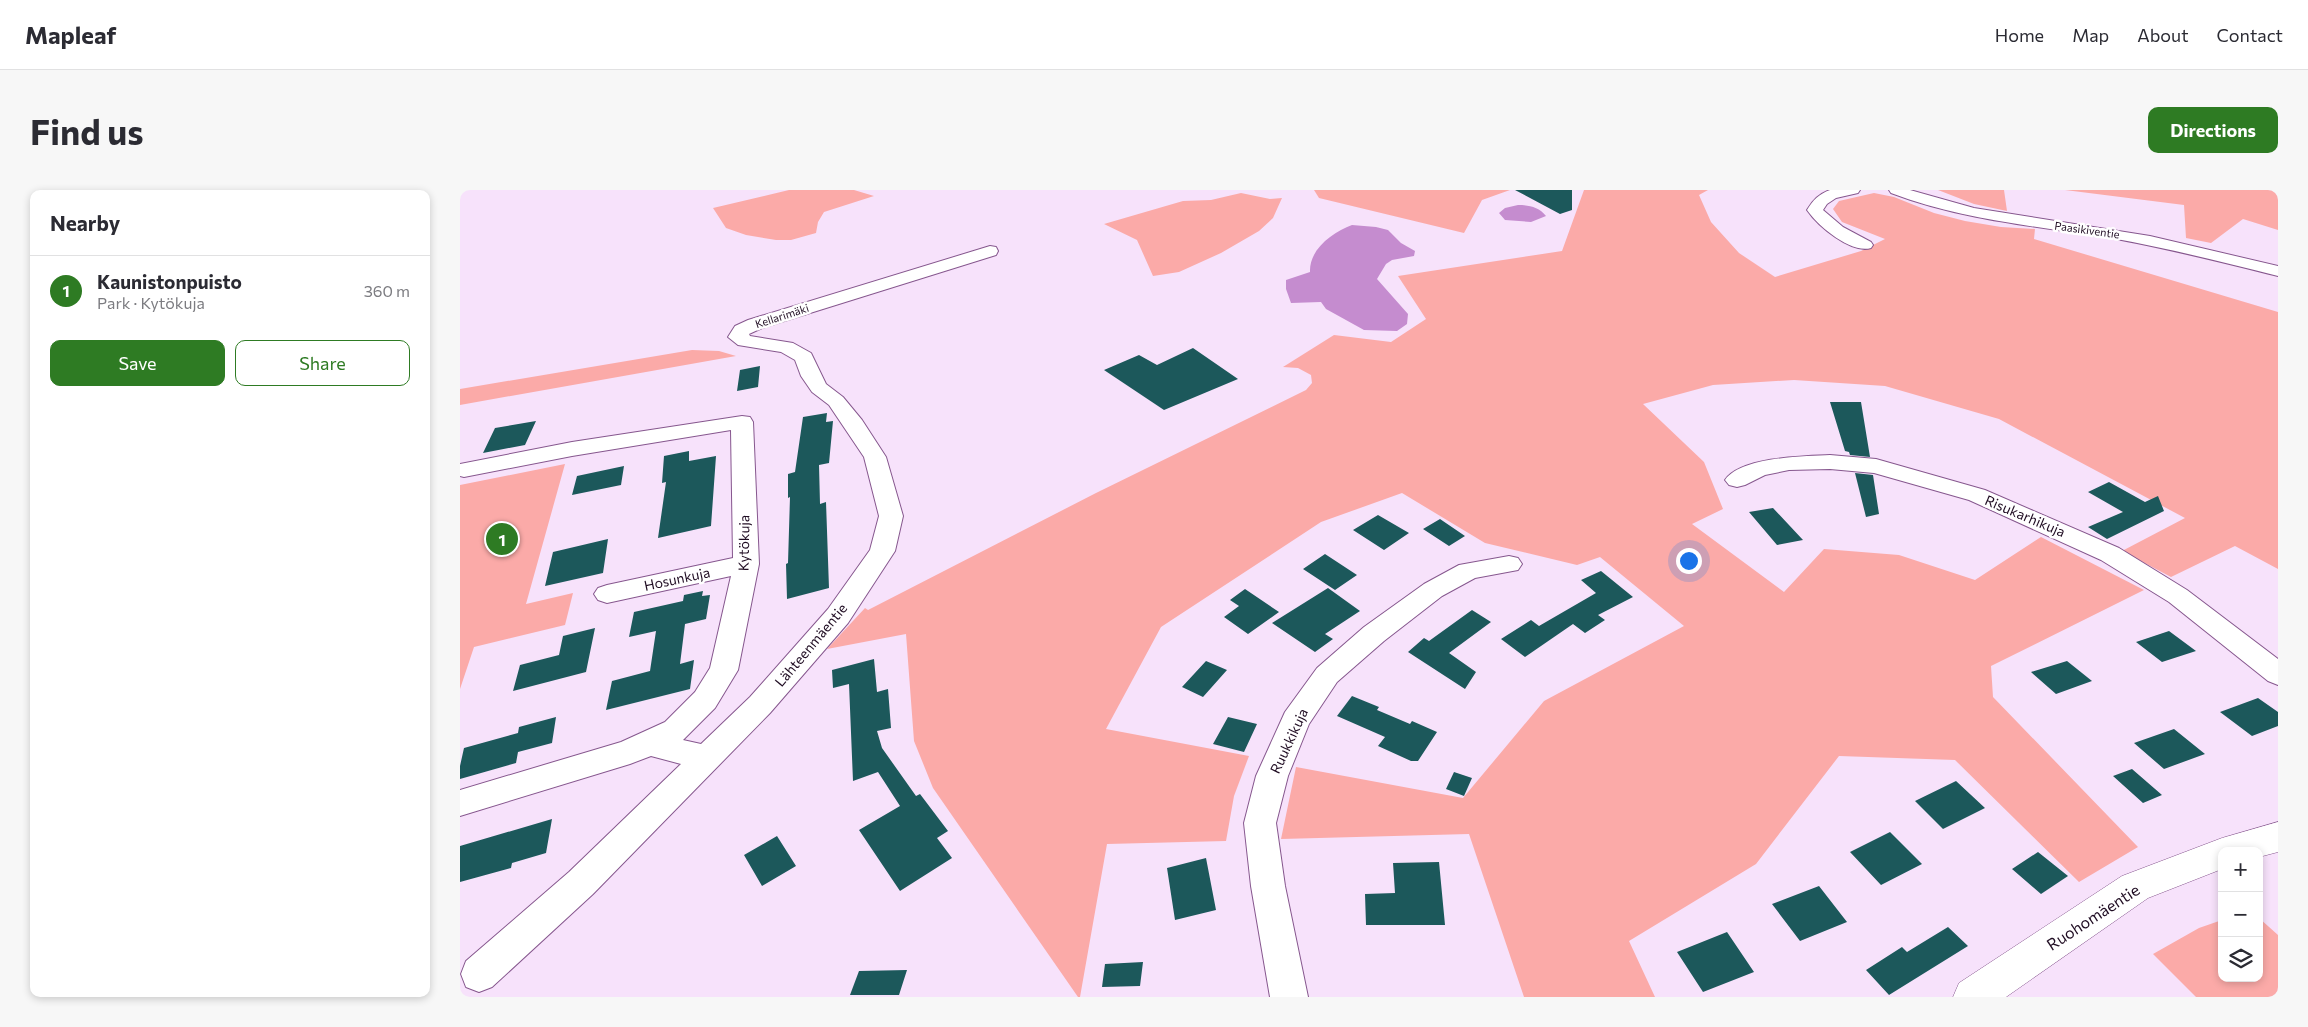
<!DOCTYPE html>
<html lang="en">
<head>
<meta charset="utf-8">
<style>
	:root { --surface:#fff; --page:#f7f7f7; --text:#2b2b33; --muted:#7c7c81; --line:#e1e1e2; --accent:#2e7b23 }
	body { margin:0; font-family:Commissioner,sans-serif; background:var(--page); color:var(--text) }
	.controls { position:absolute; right:15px; bottom:15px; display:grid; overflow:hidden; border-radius:10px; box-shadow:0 2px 8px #0003 }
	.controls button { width:45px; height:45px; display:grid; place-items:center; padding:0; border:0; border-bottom:1px solid var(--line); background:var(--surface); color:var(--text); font:25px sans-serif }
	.you { position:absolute; left:1228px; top:370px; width:18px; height:18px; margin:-12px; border:4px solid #fff; border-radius:50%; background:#1a73e8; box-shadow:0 0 0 8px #1a73e833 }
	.badge { display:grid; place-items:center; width:32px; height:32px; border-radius:50%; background:var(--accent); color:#fff; font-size:16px; font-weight:700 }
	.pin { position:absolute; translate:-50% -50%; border:2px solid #fff; box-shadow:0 1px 5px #0006 }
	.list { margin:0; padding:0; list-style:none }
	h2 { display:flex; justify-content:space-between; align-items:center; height:65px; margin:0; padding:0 20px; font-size:21px }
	h2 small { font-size:16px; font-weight:400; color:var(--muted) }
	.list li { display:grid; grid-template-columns:32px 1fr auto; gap:15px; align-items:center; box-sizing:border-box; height:70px; padding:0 20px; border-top:1px solid var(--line) }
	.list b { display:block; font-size:19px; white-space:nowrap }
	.list p { margin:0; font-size:16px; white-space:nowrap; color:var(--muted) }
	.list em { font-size:16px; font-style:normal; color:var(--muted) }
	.actions { display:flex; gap:10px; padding:15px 20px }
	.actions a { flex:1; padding:11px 0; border:1px solid var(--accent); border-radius:10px; text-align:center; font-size:18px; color:var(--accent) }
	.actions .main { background:var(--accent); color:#fff }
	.icon { flex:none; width:28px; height:28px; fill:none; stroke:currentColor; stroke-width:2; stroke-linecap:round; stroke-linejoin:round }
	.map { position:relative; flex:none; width:1818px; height:807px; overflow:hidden; border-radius:10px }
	header { display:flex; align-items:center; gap:30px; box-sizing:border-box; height:70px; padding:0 25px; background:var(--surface); border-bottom:1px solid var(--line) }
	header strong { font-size:24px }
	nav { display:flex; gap:28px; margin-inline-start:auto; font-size:18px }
	.intro { display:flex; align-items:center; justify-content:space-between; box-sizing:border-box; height:120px; padding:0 30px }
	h1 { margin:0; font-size:35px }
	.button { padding:12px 22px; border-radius:10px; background:var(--accent); color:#fff; font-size:18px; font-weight:700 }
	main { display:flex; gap:30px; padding:0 30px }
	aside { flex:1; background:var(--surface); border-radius:10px; box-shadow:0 2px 8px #0003 }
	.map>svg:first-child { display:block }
	.green { fill:#fbaaa8 }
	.water { fill:#c58ccf }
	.building { fill:#1c585b }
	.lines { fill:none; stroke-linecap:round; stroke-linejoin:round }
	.street-casing { stroke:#86578e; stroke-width:2 }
	.secondary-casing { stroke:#86578e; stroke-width:1 }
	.street { fill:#fff; fill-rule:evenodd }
	.secondary { fill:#fff; fill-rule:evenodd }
	.labels { text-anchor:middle; stroke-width:5; stroke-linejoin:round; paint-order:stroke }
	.far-street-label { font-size:11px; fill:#1f0c22; stroke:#fff }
	.street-label { font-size:14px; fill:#1f0c22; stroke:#fff }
	.near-street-label { font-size:16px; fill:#1f0c22; stroke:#fff }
</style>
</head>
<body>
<header>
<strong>Mapleaf</strong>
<nav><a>Home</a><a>Map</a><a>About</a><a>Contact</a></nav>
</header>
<div class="intro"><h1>Find us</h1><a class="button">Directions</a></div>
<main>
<aside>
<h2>Nearby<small></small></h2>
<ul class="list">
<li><span class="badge">1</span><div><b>Kaunistonpuisto</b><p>Park · Kytökuja</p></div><em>360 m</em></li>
</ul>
<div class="actions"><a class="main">Save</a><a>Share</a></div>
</aside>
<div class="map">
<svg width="1818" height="807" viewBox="0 0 1818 807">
	<rect width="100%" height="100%" fill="#f7e2fb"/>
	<path class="green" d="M 329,0 L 394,0 L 414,6 L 364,22 L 358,32 L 356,43 L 331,50 L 316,50 L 286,45 L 266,38 L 253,18 Z
		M 854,0 L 1050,0 L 1022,10 L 1004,43 L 859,8 Z
		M 1124,0 L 1248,0 L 1239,5 L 1251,32 L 1279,63 L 1315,87 L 1401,61 L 1425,49 L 1382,32 L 1373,19 L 1379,11 L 1414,3 L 1434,7 L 1474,23 L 1505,31 L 1541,37 L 1575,39 L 1574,49 L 1818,122 L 1818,379 L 1775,356 L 1711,387 L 1662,361 L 1725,328 L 1539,229 L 1425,196 L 1334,190 L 1253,195 L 1183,214 L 1244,272 L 1263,319 L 1232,334 L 1324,402 L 1364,359 L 1439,365 L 1515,390 L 1581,347 L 1684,400 L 1531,476 L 1533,507 L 1678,657 L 1619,692 L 1495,570 L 1379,566 L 1296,674 L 1169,751 L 1195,807 L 1064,807 L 1009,644 L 821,649 L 836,577 L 1003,608 L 1084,511 L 1224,436 L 1140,367 L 1117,375 L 1025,353 L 942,303 L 861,332 L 701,437 L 646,539 L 789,566 L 774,606 L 766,651 L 647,654 L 620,807 L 618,807 L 473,598 L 454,551 L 446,444 L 367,459 L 405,418 L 408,420 L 636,303 L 846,200 L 852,193 L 851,185 L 838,178 L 823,177 L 874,145 L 931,152 L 966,129 L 938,86 L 1102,61 Z
		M 1478,0 L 1544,0 L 1547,21 L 1514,14 Z
		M 1605,0 L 1818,0 L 1818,40 L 1783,29 L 1751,53 L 1726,48 L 1724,15 Z
		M 781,3 L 810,9 L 822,8 L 813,28 L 799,41 L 761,63 L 719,82 L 693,86 L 677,50 L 644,34 L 723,11 L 751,10 Z
		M 232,160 L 259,161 L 276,166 L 0,215 L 0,199 Z
		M 105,274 L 66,414 L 113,403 L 105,435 L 14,457 L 0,499 L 0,295 Z
		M 1799,728 L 1818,745 L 1818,807 L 1736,807 L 1693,764 L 1739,738 L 1762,730 L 1762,788 L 1799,788 Z"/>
	<path class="water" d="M 1058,15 C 1069,15 1079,17 1086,26 L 1071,32 L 1045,30 L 1039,23 L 1045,18 Z
		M 892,35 L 916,37 L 928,40 L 941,53 L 955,61 L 954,66 L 932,70 L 926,74 L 917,89 L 948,124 L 947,134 L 937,141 L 904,140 L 866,119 L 861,112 L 831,113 L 826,99 L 826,90 L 850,82 C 849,59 873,42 892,35 Z"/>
	<path class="building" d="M 1055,0 L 1112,0 L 1112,20 L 1100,24 Z
		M 733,158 L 778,189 L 704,220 L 644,180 L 679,165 L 697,175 Z
		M 300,176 L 298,197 L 277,201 L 280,180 Z
		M 1370,212 L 1401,212 L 1410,267 L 1390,265 L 1389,262 L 1385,261 Z
		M 367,223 L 366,232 L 373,231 L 369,273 L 359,275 L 360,314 L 366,312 L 369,398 L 327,409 L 326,374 L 328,373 L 330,307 L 328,308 L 328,284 L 335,282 L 343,227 Z
		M 76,231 L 65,255 L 23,263 L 35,238 Z
		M 229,261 L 229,271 L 256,266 L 251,336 L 198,348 L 206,292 L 202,293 L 204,266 Z
		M 164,276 L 161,295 L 112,305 L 117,286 Z
		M 1395,283 L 1413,285 L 1419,324 L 1406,327 Z
		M 1649,292 L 1685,312 L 1698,306 L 1704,321 L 1647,349 L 1628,337 L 1663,322 L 1628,302 Z
		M 1313,318 L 1343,350 L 1317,355 L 1289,322 Z
		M 918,325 L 949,343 L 924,360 L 893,340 Z
		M 980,329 L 1005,346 L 989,356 L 963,339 Z
		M 148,349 L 143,383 L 85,396 L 93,362 Z
		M 865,364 L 897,385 L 875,400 L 843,379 Z
		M 1141,381 L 1173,407 L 1138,425 L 1145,430 L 1125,443 L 1113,434 L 1065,467 L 1041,449 L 1071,430 L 1079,436 L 1136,403 L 1121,390 Z
		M 868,398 L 900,421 L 865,444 L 873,449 L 855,462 L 812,433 Z
		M 785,399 L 819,422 L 788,444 L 764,427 L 779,416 L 770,410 Z
		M 243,401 L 242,406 L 250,405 L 246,429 L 225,434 L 220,474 L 234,470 L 230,499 L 146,520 L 152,491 L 190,481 L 196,441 L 169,447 L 174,422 L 223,411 L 224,405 Z
		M 1012,420 L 1031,432 L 989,463 L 1016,482 L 1005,499 L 948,462 L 964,448 L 969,451 Z
		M 135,438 L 126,482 L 53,501 L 60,475 L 99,465 L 103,446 Z
		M 1709,441 L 1736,461 L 1702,472 L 1676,452 Z
		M 414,469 L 417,502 L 428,499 L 431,538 L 417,541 L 422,558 L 456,606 L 460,604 L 488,641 L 477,648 L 492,668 L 440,701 L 399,640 L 440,616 L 418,582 L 393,591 L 389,494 L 373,498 L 372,480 Z
		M 746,471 L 767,480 L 743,507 L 722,497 Z
		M 1607,471 L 1632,491 L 1596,504 L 1571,482 Z
		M 892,506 L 919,517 L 917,520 L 950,534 L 952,531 L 977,542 L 958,571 L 951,571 L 918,556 L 925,547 L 877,526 Z
		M 1798,508 L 1818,522 L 1818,536 L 1792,546 L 1760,522 Z
		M 96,527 L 92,553 L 58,562 L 56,573 L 0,589 L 0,576 L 4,558 L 58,543 L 59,537 Z
		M 768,527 L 797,534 L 784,562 L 753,554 Z
		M 1714,539 L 1745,564 L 1704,579 L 1674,553 Z
		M 1672,579 L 1702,605 L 1683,613 L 1653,586 Z
		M 994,582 L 1012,588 L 1004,606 L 986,599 Z
		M 1496,591 L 1525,618 L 1483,639 L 1455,611 Z
		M 92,629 L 86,663 L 52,673 L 51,678 L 0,692 L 0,656 Z
		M 1430,642 L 1462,674 L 1421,695 L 1390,662 Z
		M 317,646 L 336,676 L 302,696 L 284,665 Z
		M 1578,662 L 1608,686 L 1581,704 L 1552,679 Z
		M 746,668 L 756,720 L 715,730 L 707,678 Z
		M 979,672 L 985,735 L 906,735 L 905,704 L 935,703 L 933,673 Z
		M 1359,696 L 1387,732 L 1340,751 L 1312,714 Z
		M 1488,737 L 1508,756 L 1429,805 L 1406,780 L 1442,757 L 1447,762 Z
		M 1267,742 L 1294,782 L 1243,802 L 1217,762 Z
		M 683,772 L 680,796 L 642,797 L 645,774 Z
		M 447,780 L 439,805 L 390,805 L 399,781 Z"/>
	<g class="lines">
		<defs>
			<path id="street" d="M 1370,0 L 1400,0 L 1398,3 L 1376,8 L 1367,14 L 1363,20 L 1383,37 L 1411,52 L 1413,55 L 1411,58 C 1391,64 1358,36 1347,20 C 1353,10 1359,4 1370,0 Z
				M 1429,0 L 1450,0 L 1514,18 L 1690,46 L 1818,76 L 1818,86 C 1762,72 1707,58 1651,48 C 1576,36 1502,30 1431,3 Z
				M 530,56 L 536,57 L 538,61 L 536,65 L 302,138 L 289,144 L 290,146 L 333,153 L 351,163 L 366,194 L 383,207 L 402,230 L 426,267 L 443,326 L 435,361 L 388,433 L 310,523 L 133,704 L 32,797 L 19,802 L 6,797 L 1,784 L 6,771 L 109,682 L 221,574 L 191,566 L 170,574 L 0,626 L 0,600 L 161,552 L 205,532 L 235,502 L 250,478 L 271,386 L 147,413 L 138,410 L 134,404 L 138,398 L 147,395 L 273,368 L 271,240 L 112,266 L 4,287 L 0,286 L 0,274 L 112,252 L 282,226 L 290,227 L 293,232 L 299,374 L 278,480 L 255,518 L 223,550 L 241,554 L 290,507 L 368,419 L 410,360 L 419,326 L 404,267 L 369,215 L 352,202 L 341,186 L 335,170 L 321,162 L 278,155 L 268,147 L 275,136 L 288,130 Z
				M 1370,265 L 1416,269 L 1525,300 L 1659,358 L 1727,400 L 1818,469 L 1818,495 L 1808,491 L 1709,412 L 1641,370 L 1509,310 L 1414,283 L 1370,279 L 1329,280 L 1305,285 L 1285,295 L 1277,297 L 1269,295 L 1265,290 C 1281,267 1344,266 1370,265 Z
				M 1049,366 L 1058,368 L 1062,374 L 1058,380 L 1015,388 L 982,406 L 924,451 L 877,492 L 849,534 L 828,586 L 816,633 L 825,696 L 848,807 L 810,807 L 791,696 L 784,633 L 796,586 L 825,522 L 857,478 L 904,437 L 964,394 L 999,375 Z"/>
			<path id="secondary" d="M 1818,632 L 1818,662 L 1799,667 L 1799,661 L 1762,661 L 1762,679 L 1688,708 L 1546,807 L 1493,807 L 1499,793 L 1662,686 L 1762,648 Z"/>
		</defs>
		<use href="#street" class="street-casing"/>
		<use href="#secondary" class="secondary-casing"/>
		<use href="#street" class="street"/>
		<use href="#secondary" class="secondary"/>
	</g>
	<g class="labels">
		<g class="far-street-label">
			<text transform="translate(1627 40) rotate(8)" y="4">Paasikiventie</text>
			<text transform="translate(322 126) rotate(-18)" y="4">Kellarimäki</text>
		</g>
		<g class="street-label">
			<text transform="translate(1565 326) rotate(23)" y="5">Risukarhikuja</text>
			<text transform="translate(284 353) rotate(-89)" y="5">Kytökuja</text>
			<text transform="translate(217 389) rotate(-12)" y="5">Hosunkuja</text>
			<text transform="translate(351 455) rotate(-50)" y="5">Lähteenmäentie</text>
			<text transform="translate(829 551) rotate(-65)" y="5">Ruukkikuja</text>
		</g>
		<g class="near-street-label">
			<text transform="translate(1633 727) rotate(-33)" y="6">Ruohomäentie</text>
		</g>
	</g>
</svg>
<div class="controls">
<button>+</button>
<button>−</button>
<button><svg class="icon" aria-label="layers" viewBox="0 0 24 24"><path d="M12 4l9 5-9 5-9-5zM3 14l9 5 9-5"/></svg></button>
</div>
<div class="you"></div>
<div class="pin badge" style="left:42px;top:349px">1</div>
</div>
</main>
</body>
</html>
